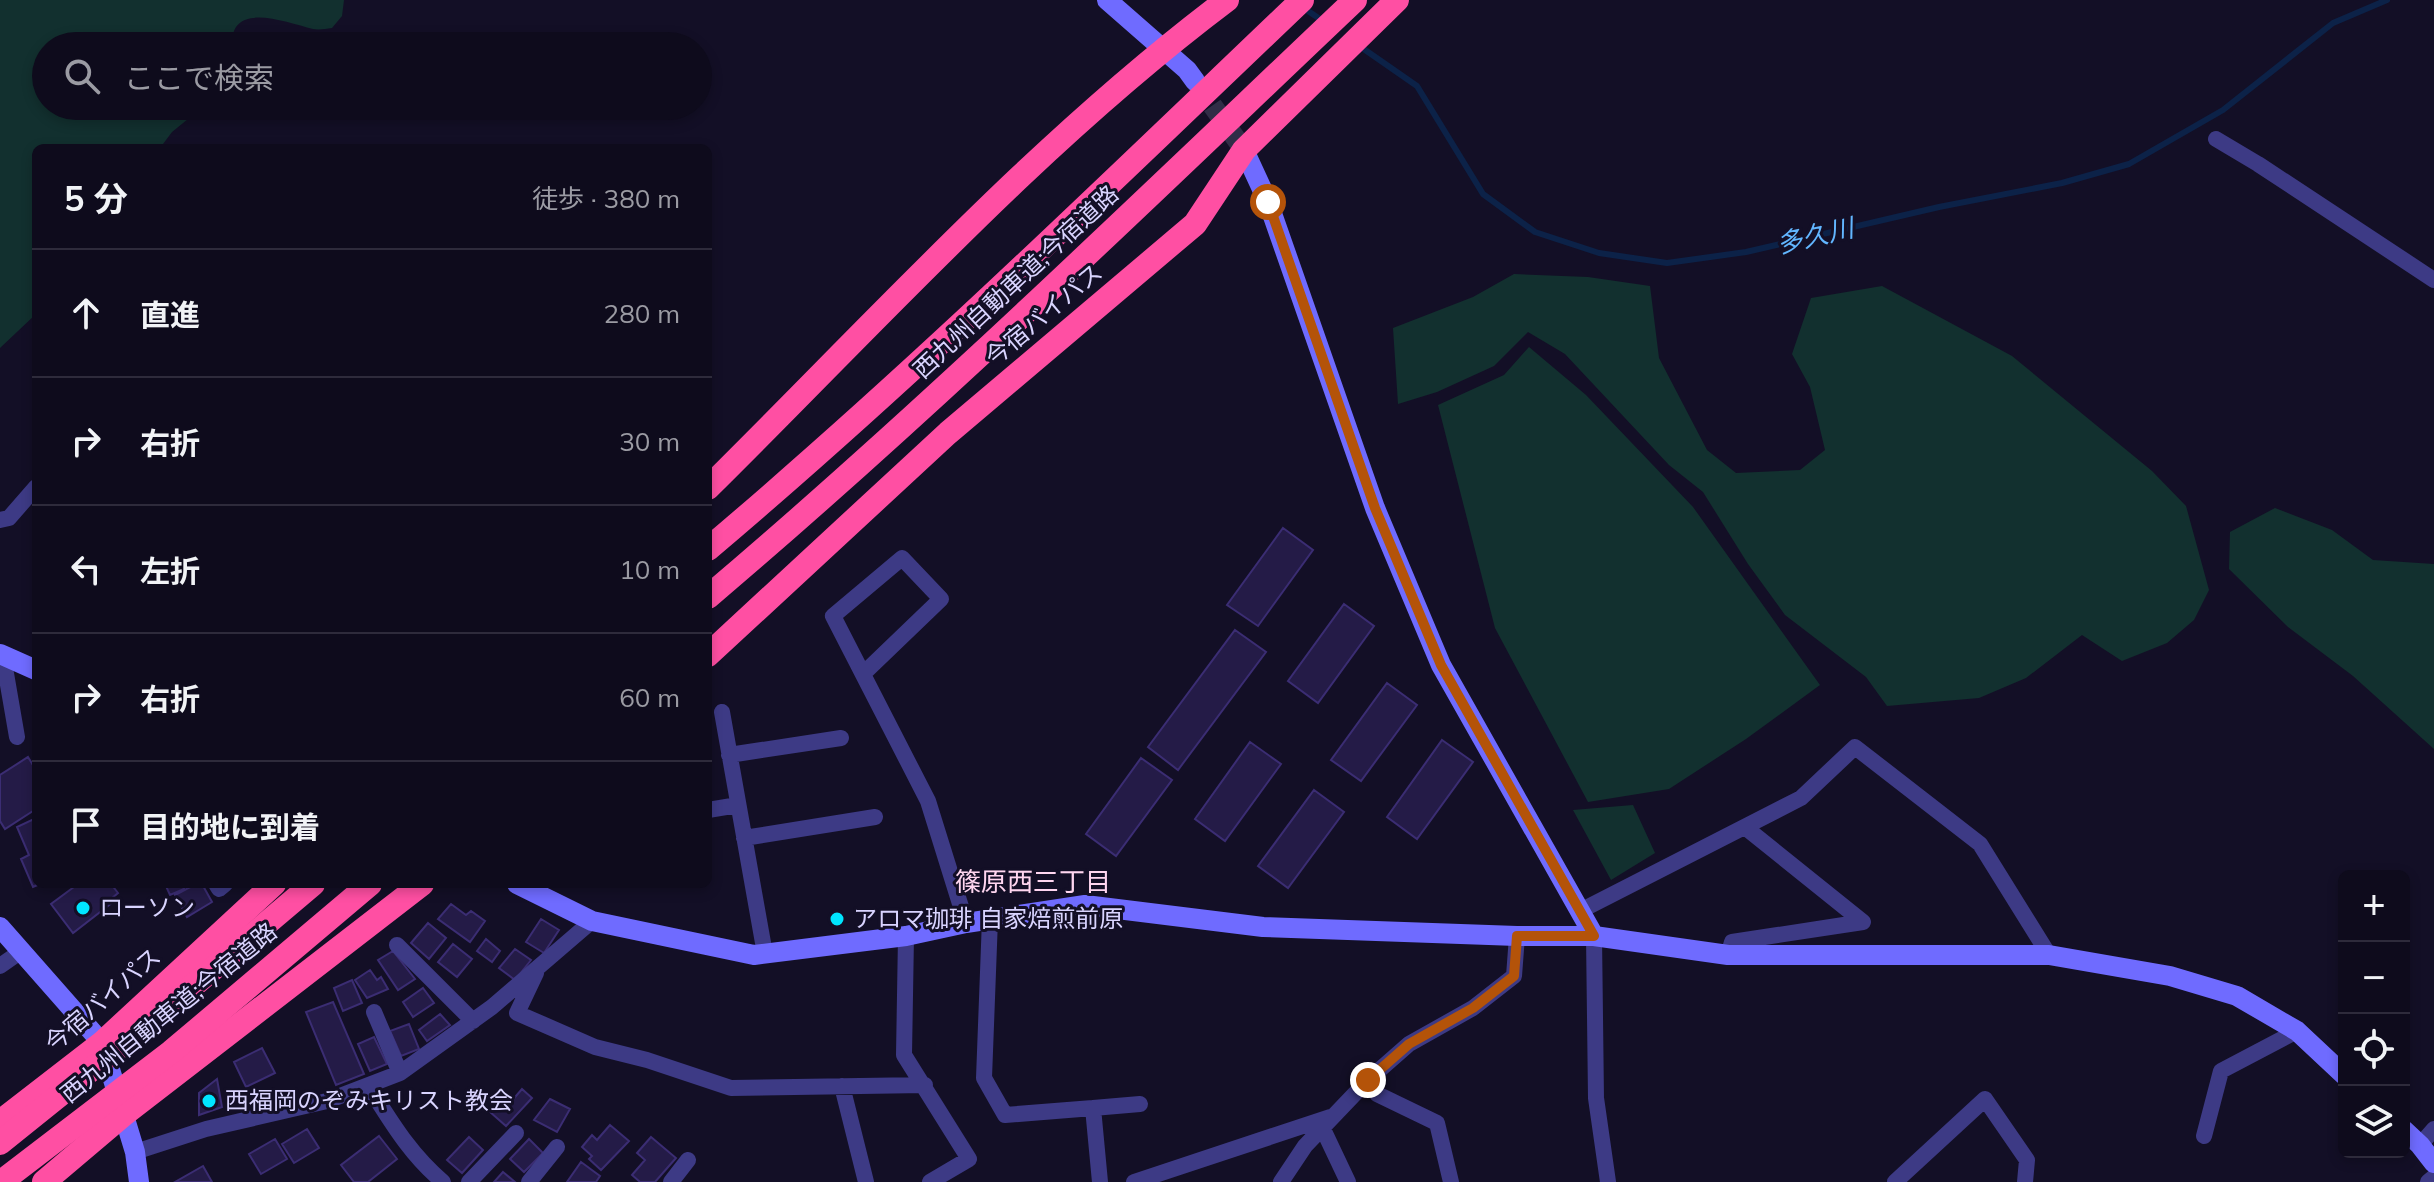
<!DOCTYPE html>
<html lang="ja">
<head>
<meta charset="utf-8">
<style>
	:root { --surface:#0e0b1c; --page:#1c1929; --text:#f1f3f6; --muted:#9b9ba3; --line:#2e2b3b }
	body { margin:0; font-family:Mulish,"Noto Sans JP",sans-serif; background:var(--page); color:var(--text) }
	.controls { position:absolute; right:24px; bottom:24px; display:grid; overflow:hidden; border-radius:12px; box-shadow:0 4px 12px #0003 }
	.controls button { width:72px; height:72px; display:grid; place-items:center; padding:0; border:0; border-bottom:2px solid var(--line); background:var(--surface); color:var(--text); font:40px sans-serif }
	.stop { position:absolute; width:24px; height:24px; margin:-18px; border:6px solid #b45309; border-radius:50%; background:#fff }
	.stop.end { background:#b45309; border-color:#fff; box-shadow:0 2px 8px #0008 }
	.list { margin:0; padding:0; list-style:none }
	h2 { display:flex; justify-content:space-between; align-items:center; height:104px; margin:0; padding:0 32px; font-size:34px }
	h2 small { font-size:26px; font-weight:400; color:var(--muted) }
	.list li { display:grid; grid-template-columns:52px 1fr auto; gap:24px; align-items:center; box-sizing:border-box; height:128px; padding:0 32px; border-top:2px solid var(--line) }
	.list b { display:block; font-size:30px; white-space:nowrap }
	.list em { font-size:26px; font-style:normal; color:var(--muted) }
	.icon { flex:none; width:44px; height:44px; fill:none; stroke:currentColor; stroke-width:2; stroke-linecap:round; stroke-linejoin:round }
	.map { position:relative; flex:none; width:2434px; height:1182px; overflow:hidden }
	.search { position:absolute; background:var(--surface); box-shadow:0 4px 12px #0003; left:32px; top:32px; width:680px; height:88px; display:flex; align-items:center; gap:20px; box-sizing:border-box; padding:0 28px; border-radius:44px; color:var(--muted); font-size:30px }
	.panel { position:absolute; background:var(--surface); box-shadow:0 4px 12px #0003; left:32px; top:144px; width:680px; height:744px; border-radius:12px }
	.map>svg:first-child { display:block }
	.green { fill:#12302f }
	.lines { fill:none; stroke-linecap:round; stroke-linejoin:round }
	.stream { stroke:#0c2248; stroke-width:6 }
	.building { fill:#241b47; stroke:#3b2d73; stroke-width:2 }
	.secondary-tunnel { stroke:#312d47; stroke-width:20; stroke-dasharray:20 10; stroke-linecap:butt }
	.street { stroke:#3d3a85; stroke-width:16 }
	.secondary { stroke:#6f6bff; stroke-width:20 }
	.highway { stroke:#ff4fa3; stroke-width:24 }
	.highway-bridge { stroke:#ff4fa3; stroke-width:24 }
	.route { stroke:#b45309; stroke-width:10 }
	.poi-dot { fill:#00e5ff; stroke:#130f26; stroke-width:3 }
	.labels { text-anchor:middle; stroke-width:6; stroke-linejoin:round; paint-order:stroke }
	.street-label { font-size:24px; fill:#d9d4ff; stroke:#130f26 }
	.poi-label { font-size:24px; fill:#d9d4ff; stroke:#130f26; text-anchor:start }
	.water-label { font-size:26px; font-style:italic; fill:#62b6ff; stroke:#130f26 }
	.neighbourhood-label { font-size:26px; fill:#ffd6f0; stroke:#130f26 }
</style>
</head>
<body>
<div class="map">
<svg width="2434" height="1182" viewBox="0 0 2434 1182">
	<rect width="100%" height="100%" fill="#130f26"/>
	<path class="green" d="M 0,0 L 344,0 L 342,16 L 332,28 C 325,29 319,30 313,29 C 284,22 230,0 232,46 L 46,46 L 46,106 L 204,106 L 172,132 L 160,148 L 36,148 L 36,314 L 0,348 Z
		M 1514,274 L 1588,277 L 1650,286 L 1659,358 L 1707,450 L 1736,473 L 1800,470 L 1825,450 L 1810,387 L 1792,354 L 1811,298 L 1882,286 L 2012,356 L 2152,471 L 2186,506 L 2209,590 L 2194,620 L 2167,643 L 2122,661 L 2082,635 L 2026,678 L 1979,698 L 1887,706 L 1866,677 L 1785,615 L 1748,564 L 1703,492 L 1669,465 L 1565,354 L 1528,332 L 1494,366 L 1437,392 L 1398,404 L 1393,328 L 1473,297 Z
		M 1529,347 L 1586,395 L 1693,507 L 1820,685 L 1746,739 L 1669,789 L 1588,802 L 1495,628 L 1438,405 L 1504,375 Z
		M 2275,508 L 2332,530 L 2373,560 L 2434,564 L 2434,749 L 2353,676 L 2288,627 L 2229,569 L 2230,532 Z
		M 1633,805 L 1655,853 L 1611,880 L 1573,810 Z"/>
	<g class="lines">
		<path class="stream" d="M 1302,7 L 1323,21
			M 1358,45 L 1417,86 L 1483,194 L 1535,232 L 1599,253 L 1667,263 L 1746,252 L 1939,207 L 2062,183 L 2129,164 L 2223,110 L 2333,23 L 2387,0"/>
	</g>
	<path class="building" d="M 1283,528 L 1313,550 L 1258,626 L 1227,605 Z
		M 1344,604 L 1374,626 L 1318,703 L 1288,681 Z
		M 1235,630 L 1266,652 L 1178,770 L 1148,747 Z
		M 1387,683 L 1417,705 L 1361,781 L 1331,760 Z
		M 1442,740 L 1473,762 L 1417,839 L 1387,817 Z
		M 1250,742 L 1281,764 L 1225,841 L 1195,819 Z
		M 28,757 L 36,770 L 36,809 L 5,829 L 0,821 L 0,775 Z
		M 1141,758 L 1172,780 L 1116,856 L 1086,834 Z
		M 1314,790 L 1344,812 L 1288,888 L 1258,866 Z
		M 36,818 L 36,884 L 40,884 L 33,887 L 21,859 L 29,855 L 17,827 Z
		M 78,884 L 111,884 L 118,893 L 111,899 L 113,902 L 73,933 L 51,904 Z
		M 165,884 L 182,884 L 184,889 L 170,895 Z
		M 196,884 L 202,884 L 212,902 L 187,917 L 175,895 Z
		M 451,904 L 466,915 L 471,911 L 485,921 L 470,942 L 438,919 Z
		M 541,919 L 559,930 L 544,953 L 526,942 Z
		M 428,923 L 446,938 L 429,959 L 411,943 Z
		M 486,939 L 500,951 L 492,962 L 477,951 Z
		M 453,944 L 472,959 L 457,977 L 438,962 Z
		M 515,949 L 531,960 L 515,980 L 499,968 Z
		M 393,951 L 415,979 L 398,990 L 378,960 Z
		M 370,970 L 377,980 L 381,977 L 388,989 L 367,998 L 355,980 Z
		M 352,980 L 362,1003 L 343,1011 L 334,988 Z
		M 423,988 L 434,1003 L 413,1017 L 403,1002 Z
		M 333,1002 L 364,1074 L 336,1085 L 306,1012 Z
		M 440,1014 L 450,1025 L 427,1041 L 419,1030 Z
		M 409,1024 L 419,1049 L 401,1056 L 390,1031 Z
		M 374,1037 L 387,1064 L 370,1071 L 358,1044 Z
		M 262,1048 L 275,1073 L 246,1087 L 234,1062 Z
		M 217,1079 L 222,1107 L 199,1115 L 199,1093 Z
		M 522,1089 L 532,1098 L 506,1126 L 490,1112 L 504,1097 L 510,1103 Z
		M 550,1099 L 570,1109 L 557,1132 L 534,1120 Z
		M 610,1125 L 629,1141 L 601,1170 L 589,1159 L 592,1156 L 582,1147 L 592,1135 L 597,1140 Z
		M 307,1129 L 319,1148 L 294,1163 L 282,1144 Z
		M 379,1136 L 397,1159 L 368,1182 L 354,1182 L 341,1165 Z
		M 469,1137 L 483,1150 L 462,1173 L 447,1160 Z
		M 651,1137 L 676,1158 L 655,1182 L 640,1182 L 632,1175 L 645,1160 L 637,1153 Z
		M 275,1139 L 287,1159 L 261,1174 L 249,1154 Z
		M 529,1139 L 543,1153 L 524,1172 L 510,1159 Z
		M 581,1162 L 600,1176 L 596,1182 L 567,1182 Z
		M 203,1166 L 212,1182 L 175,1182 Z
		M 503,1172 L 515,1182 L 494,1182 Z"/>
	<g class="lines">
		<path class="secondary-tunnel" d="M 1195,81 L 1244,150"/>
		<path class="street" d="M 2216,139 L 2258,164 L 2434,280
			M 0,520 L 9,518 L 36,487
			M 3,656 L 17,737
			M 863,674 L 941,599 L 902,558 L 833,616 L 928,801 L 966,923
			M 722,712 L 765,954
			M 729,755 L 841,738
			M 708,810 L 738,805
			M 744,838 L 875,817
			M 216,884 L 219,889 L 225,884
			M 1580,911 L 1801,798 L 1855,747 L 1980,844 L 2049,955
			M 990,919 L 984,1078 L 1005,1115 L 1093,1108 L 1100,1182
			M 906,936 L 904,1055 L 969,1159 L 930,1182
			M 1594,936 L 1596,1098 L 1608,1182
			M 397,945 L 473,1021
			M 1728,955 L 1732,942 L 1863,922 L 1746,828
			M 0,966 L 20,952
			M 536,973 L 517,1013 L 595,1047 L 647,1060 L 731,1088 L 925,1085
			M 374,1012 L 400,1073
			M 1368,1080 L 1377,1094 L 1437,1123 L 1451,1182
			M 842,1086 L 866,1182
			M 369,1087 C 392,1123 410,1154 443,1182
			M 1093,1108 L 1140,1104
			M 1322,1127 L 1348,1182
			M 2204,1136 L 2221,1071 L 2297,1031
			M 2420,1145 L 2434,1129
			M 135,1152 L 206,1129 L 327,1101 L 400,1073 L 492,1007 L 592,921
			M 469,1182 L 516,1133
			M 529,1182 L 557,1147
			M 671,1182 L 688,1160
			M 1134,1182 L 1330,1117
			M 1281,1182 L 1305,1146 L 1368,1080 L 1409,1044 L 1473,1008 L 1514,976 L 1517,936
			M 1895,1182 L 1985,1099 L 2027,1160 L 2025,1182
			M 2428,1182 L 2434,1177"/>
		<path class="secondary" d="M 1107,0 L 1187,70 L 1195,81
			M 1244,150 L 1268,202 L 1375,508 L 1441,665 L 1594,936
			M 0,654 L 36,670
			M 517,884 L 592,921 L 754,955 L 906,936 L 966,923 L 1085,905 L 1263,927 L 1517,936 L 1594,936 L 1728,955 L 2049,955 L 2170,976 L 2237,996 L 2297,1031 L 2344,1075
			M 0,927 L 102,1043 L 135,1152 L 139,1182
			M 2404,1130 L 2420,1145 L 2434,1163"/>
		<path class="highway" d="M 708,488 C 877,321 1037,143 1227,0
			M 708,655 L 948,433 L 1195,224 L 1244,150 L 1397,0
			M 0,1122 L 102,1043 L 274,884
			M 44,1182 L 123,1115 L 422,884"/>
		<path class="highway-bridge" d="M 708,549 C 914,375 1107,186 1302,0
			M 708,597 C 932,407 1142,202 1355,0
			M 0,1143 L 148,1024 L 313,884
			M 1,1182 L 171,1052 L 370,884"/>
	</g>
	<g class="lines">
		<path class="route" d="M 1268,202 L 1375,508 L 1441,665 L 1594,936 L 1517,936 L 1514,976 L 1473,1008 L 1409,1044 L 1368,1080"/>
	</g>
	<g class="poi-dot">
		<circle cx="83" cy="908" r="8"/>
		<circle cx="837" cy="919" r="8"/>
		<circle cx="209" cy="1101" r="8"/>
	</g>
	<g class="labels">
		<g class="street-label">
			<text transform="translate(1016 282) rotate(-43)" y="8">西九州自動車道;今宿道路</text>
			<text transform="translate(1044 315) rotate(-40)" y="8">今宿バイパス</text>
			<text transform="translate(103 1000) rotate(-41)" y="8">今宿バイパス</text>
			<text transform="translate(169 1013) rotate(-39)" y="8">西九州自動車道;今宿道路</text>
		</g>
		<g class="poi-label">
			<text x="99" y="916">ローソン</text>
			<text x="853" y="927">アロマ珈琲 自家焙煎前原</text>
			<text x="225" y="1109">西福岡のぞみキリスト教会</text>
		</g>
		<g class="water-label">
			<text transform="translate(1815 236) rotate(-13)" y="9">多久川</text>
		</g>
		<g class="neighbourhood-label">
			<text x="1033" y="891">篠原西三丁目</text>
		</g>
	</g>
</svg>
<div class="controls">
<button>+</button>
<button>−</button>
<button><svg class="icon" aria-label="locate" viewBox="0 0 24 24"><circle cx="12" cy="12" r="6"/><path d="M12 2v4M12 18v4M2 12h4M18 12h4"/></svg></button>
<button><svg class="icon" aria-label="layers" viewBox="0 0 24 24"><path d="M12 4l9 5-9 5-9-5zM3 14l9 5 9-5"/></svg></button>
</div>
<div class="stop" style="left:1268px;top:202px"></div>
<div class="stop end" style="left:1368px;top:1080px"></div>
<div class="search"><svg class="icon" aria-label="search" viewBox="0 0 24 24"><circle cx="10" cy="10" r="6"/><path d="M15 15l6 6"/></svg>ここで検索</div>
<section class="panel">
<h2>5 分<small>徒歩 · 380 m</small></h2>
<ul class="list">
<li><svg class="icon" aria-label="ahead" viewBox="0 0 24 24"><path d="M12 20V5M6 11l6-6 6 6"/></svg><div><b>直進</b></div><em>280 m</em></li>
<li><svg class="icon" aria-label="right" viewBox="0 0 24 24"><path d="M7 20v-9h11M14 6l5 5-5 5"/></svg><div><b>右折</b></div><em>30 m</em></li>
<li><svg class="icon" aria-label="left" viewBox="0 0 24 24"><path d="M17 20v-9H6M10 6l-5 5 5 5"/></svg><div><b>左折</b></div><em>10 m</em></li>
<li><svg class="icon" aria-label="right" viewBox="0 0 24 24"><path d="M7 20v-9h11M14 6l5 5-5 5"/></svg><div><b>右折</b></div><em>60 m</em></li>
<li><svg class="icon" aria-label="arrive" viewBox="0 0 24 24"><path d="M6 21V4h12l-3 4 3 4H6"/></svg><div><b>目的地に到着</b></div></li>
</ul>
</section>
</div>
</body>
</html>
